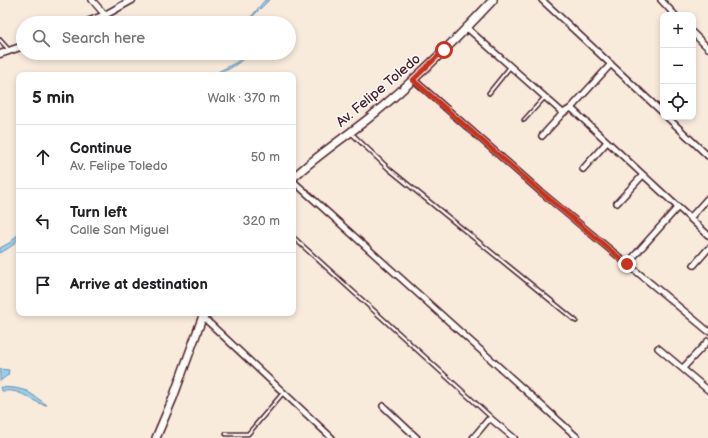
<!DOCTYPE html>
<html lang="en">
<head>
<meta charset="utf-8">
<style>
	:root { --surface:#fff; --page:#f2f2f2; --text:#202124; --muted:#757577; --line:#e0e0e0 }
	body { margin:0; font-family:"Balsamiq Sans",sans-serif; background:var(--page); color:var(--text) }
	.controls { position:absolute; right:12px; top:12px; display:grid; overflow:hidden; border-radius:8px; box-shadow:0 2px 6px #0003 }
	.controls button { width:36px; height:36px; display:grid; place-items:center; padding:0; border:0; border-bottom:1px solid var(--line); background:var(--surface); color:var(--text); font:20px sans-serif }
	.stop { position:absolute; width:12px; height:12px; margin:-9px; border:3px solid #c8321e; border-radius:50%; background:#fff }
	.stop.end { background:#c8321e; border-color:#fff; box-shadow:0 1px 4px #0008 }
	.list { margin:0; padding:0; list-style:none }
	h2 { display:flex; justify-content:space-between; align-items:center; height:52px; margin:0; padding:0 16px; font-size:17px }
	h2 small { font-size:13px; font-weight:400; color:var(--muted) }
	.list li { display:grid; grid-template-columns:26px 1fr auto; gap:12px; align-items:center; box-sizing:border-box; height:64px; padding:0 16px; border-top:1px solid var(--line) }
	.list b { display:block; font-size:15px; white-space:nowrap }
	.list p { margin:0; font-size:13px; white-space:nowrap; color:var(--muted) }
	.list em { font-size:13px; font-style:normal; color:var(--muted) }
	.icon { flex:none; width:22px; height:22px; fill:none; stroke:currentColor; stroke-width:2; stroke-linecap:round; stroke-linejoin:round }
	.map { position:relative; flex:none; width:708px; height:438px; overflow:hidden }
	.search { position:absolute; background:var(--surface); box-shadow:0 2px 6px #0003; left:16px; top:16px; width:280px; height:44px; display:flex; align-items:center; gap:10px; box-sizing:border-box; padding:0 14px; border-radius:22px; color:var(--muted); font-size:15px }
	.panel { position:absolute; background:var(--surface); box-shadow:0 2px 6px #0003; left:16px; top:72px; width:280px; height:244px; border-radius:8px }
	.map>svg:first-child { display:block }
	.water { fill:#92d0f3; stroke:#7589a3 }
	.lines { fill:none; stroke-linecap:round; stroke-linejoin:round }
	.service-casing { stroke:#4a1f2b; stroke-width:5.5 }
	.minor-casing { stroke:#4a1f2b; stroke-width:8 }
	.tertiary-casing { stroke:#4a1f2b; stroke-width:9 }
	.secondary-casing { stroke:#4a1f2b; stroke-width:10 }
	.service { stroke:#fdfcf7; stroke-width:2.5 }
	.minor { stroke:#fdfcf7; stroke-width:5 }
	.tertiary { stroke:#fdfcf7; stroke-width:6 }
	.secondary { stroke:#fdfcf7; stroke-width:7 }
	.route { stroke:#c8321e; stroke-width:5 }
	.labels { text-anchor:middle; stroke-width:3; stroke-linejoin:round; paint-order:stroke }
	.street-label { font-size:14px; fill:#4a1f2b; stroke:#fdfcf7 }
</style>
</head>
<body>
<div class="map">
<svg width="708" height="438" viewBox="0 0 708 438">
	<rect width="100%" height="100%" fill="#f8ebdc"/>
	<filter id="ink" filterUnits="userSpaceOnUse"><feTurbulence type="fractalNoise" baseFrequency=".025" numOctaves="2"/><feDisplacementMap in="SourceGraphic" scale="8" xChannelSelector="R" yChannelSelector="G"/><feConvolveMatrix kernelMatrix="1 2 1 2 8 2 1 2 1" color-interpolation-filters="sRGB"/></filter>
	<g filter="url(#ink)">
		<path class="water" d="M 265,0 L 269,0 L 251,18 L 249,23 L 246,23 Z
			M 245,53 L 248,53 L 247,55 C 241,63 221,75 212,75 L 237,62 Z
			M 19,233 C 19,243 9,248 0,253 L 0,248 L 11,242 Z
			M 0,369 L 9,370 L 8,375 L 0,381 Z
			M 0,387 L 15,388 L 27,391 L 47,405 C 34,405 24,388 2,391 Z"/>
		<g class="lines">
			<defs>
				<path id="service" d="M 0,40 L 9,50
					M 489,93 L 510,67
					M 524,120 L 545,97
					M 350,132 L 389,169 L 576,321
					M 293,237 L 492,418
					M 226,434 L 248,434 L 283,393"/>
				<path id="minor" d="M 92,0 L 105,15
					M 542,0 L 663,113
					M 661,0 L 675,15
					M 467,28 L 563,113
					M 693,33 L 708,48
					M 413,79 L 541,192 L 708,331
					M 571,108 L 708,235
					M 667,117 L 708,156
					M 542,136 L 563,113 L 571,108 L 611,64
					M 583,169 L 607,142
					M 293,181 L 578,438
					M 617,203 L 643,175
					M 690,218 L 708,198
					M 627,264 L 678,207
					M 694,265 L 708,249
					M 203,317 L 332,438
					M 658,348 L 708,390
					M 683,368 L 708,341
					M 383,406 L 417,438
					M 473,438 L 488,420 L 491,419 L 514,438"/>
				<path id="tertiary" d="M 85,23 L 105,15 L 132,0
					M 0,54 L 23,46"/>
				<path id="secondary" d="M 293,178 C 316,156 344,138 369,118 C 413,82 454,42 493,0
					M 156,438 L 173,398 L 204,313"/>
			</defs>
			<use href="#service" class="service-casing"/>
			<use href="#minor" class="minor-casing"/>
			<use href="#tertiary" class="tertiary-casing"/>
			<use href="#secondary" class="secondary-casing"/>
			<use href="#service" class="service"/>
			<use href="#minor" class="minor"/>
			<use href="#tertiary" class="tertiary"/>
			<use href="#secondary" class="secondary"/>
		</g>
	</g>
	<g class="lines" filter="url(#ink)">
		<path class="route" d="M 444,50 L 413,80 L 541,192 L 627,264"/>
	</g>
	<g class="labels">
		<g class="street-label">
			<text transform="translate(378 90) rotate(-40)" y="5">Av. Felipe Toledo</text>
		</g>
	</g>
</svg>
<div class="controls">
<button>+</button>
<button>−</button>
<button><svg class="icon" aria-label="locate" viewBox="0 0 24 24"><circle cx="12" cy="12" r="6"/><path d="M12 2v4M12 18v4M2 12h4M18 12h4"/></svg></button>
</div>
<div class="stop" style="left:444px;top:50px"></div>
<div class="stop end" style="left:627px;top:264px"></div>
<div class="search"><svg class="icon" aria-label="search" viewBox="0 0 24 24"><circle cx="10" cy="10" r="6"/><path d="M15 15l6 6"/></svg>Search here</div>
<section class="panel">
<h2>5 min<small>Walk · 370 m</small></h2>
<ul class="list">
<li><svg class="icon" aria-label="ahead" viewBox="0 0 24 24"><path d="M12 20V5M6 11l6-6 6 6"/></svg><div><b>Continue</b><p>Av. Felipe Toledo</p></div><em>50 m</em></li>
<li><svg class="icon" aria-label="left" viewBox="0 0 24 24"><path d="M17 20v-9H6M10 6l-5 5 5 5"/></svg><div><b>Turn left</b><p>Calle San Miguel</p></div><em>320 m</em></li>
<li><svg class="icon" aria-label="arrive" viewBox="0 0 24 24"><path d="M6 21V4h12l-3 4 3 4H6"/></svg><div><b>Arrive at destination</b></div></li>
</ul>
</section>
</div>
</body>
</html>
